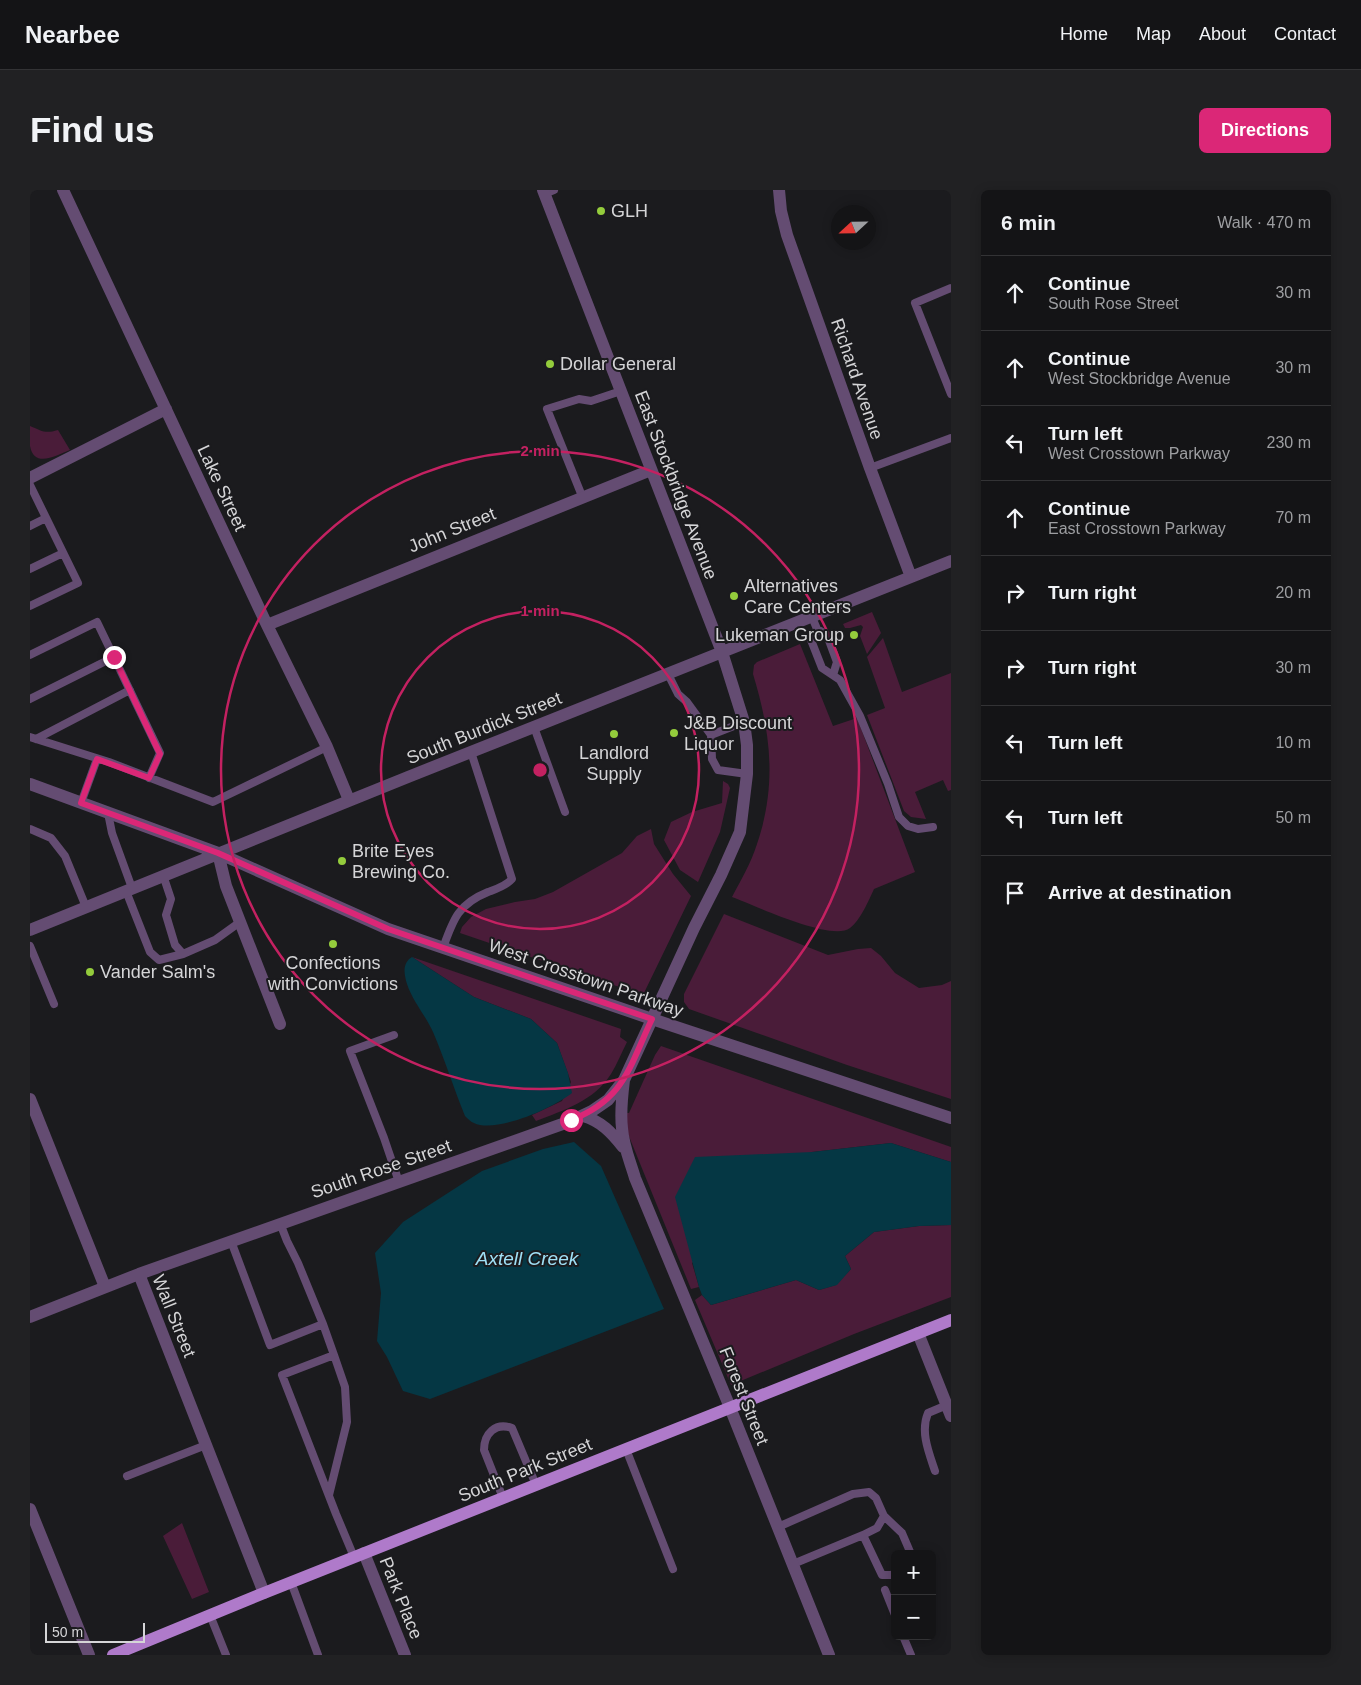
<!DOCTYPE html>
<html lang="en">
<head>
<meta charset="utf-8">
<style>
	:root { --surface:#141416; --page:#212123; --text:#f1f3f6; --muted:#9d9ea1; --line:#333335; --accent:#db2777 }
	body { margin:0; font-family:Helvetica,sans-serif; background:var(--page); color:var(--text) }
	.controls { position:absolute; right:15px; bottom:15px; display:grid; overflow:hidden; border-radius:8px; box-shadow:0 2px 12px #0003 }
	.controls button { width:45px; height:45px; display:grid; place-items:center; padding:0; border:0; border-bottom:1px solid var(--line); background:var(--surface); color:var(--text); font:25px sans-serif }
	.compass { position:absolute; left:801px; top:15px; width:45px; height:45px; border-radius:50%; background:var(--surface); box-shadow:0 2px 12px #0003; rotate:248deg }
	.scale { position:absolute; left:15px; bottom:12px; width:100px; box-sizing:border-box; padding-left:5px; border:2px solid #d5d5d7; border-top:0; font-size:14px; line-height:18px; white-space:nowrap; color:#d5d5d7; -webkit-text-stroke:4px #1b1b1e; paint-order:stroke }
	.stop { position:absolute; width:15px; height:15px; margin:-11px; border:4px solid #db2777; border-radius:50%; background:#fff }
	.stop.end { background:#db2777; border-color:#fff; box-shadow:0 1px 5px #0008 }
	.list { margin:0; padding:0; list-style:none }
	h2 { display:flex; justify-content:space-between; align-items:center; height:65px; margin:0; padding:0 20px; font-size:21px }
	h2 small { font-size:16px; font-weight:400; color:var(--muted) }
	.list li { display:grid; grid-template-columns:32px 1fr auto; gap:15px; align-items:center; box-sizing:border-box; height:75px; padding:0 20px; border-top:1px solid var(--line) }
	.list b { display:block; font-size:19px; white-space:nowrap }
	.list p { margin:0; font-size:16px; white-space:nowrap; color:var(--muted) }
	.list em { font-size:16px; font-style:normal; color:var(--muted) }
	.icon { flex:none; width:28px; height:28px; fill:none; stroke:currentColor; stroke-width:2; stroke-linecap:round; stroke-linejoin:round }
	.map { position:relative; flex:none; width:921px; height:1465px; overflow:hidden; border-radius:8px }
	header { display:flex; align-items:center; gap:30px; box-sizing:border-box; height:70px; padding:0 25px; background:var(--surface); border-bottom:1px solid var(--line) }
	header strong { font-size:24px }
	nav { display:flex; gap:28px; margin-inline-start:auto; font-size:18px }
	.intro { display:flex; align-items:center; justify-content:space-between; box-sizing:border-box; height:120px; padding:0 30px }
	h1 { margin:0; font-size:35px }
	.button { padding:12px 22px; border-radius:8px; background:var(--accent); color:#fff; font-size:18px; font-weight:700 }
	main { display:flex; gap:30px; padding:0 30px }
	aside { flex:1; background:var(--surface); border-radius:8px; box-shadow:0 2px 12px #0003 }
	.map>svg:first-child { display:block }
	.green { fill:#4a1c39 }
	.water { fill:#053744 }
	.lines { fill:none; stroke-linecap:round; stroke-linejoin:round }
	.lane { stroke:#644c72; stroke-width:8 }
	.street { stroke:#644c72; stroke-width:12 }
	.primary { stroke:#af7aca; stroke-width:12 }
	.route { stroke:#db2777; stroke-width:6 }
	.ring { fill:none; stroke:#c32161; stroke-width:2.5 }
	.poi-dot { fill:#94cc3c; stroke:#1b1b1e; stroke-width:2 }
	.labels { text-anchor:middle; stroke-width:4; stroke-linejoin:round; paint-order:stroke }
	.poi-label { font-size:18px; fill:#d5d5d7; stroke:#1b1b1e; text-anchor:start }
	.street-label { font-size:18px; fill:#d5d5d7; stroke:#1b1b1e }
	.water-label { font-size:19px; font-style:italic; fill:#9fe0f6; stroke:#1b1b1e }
	.centre { fill:#c32161; stroke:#1b1b1e; stroke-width:2.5 }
	.ring-label { font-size:15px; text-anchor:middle; font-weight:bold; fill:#c32161; stroke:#1b1b1e; stroke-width:4; stroke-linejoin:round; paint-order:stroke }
</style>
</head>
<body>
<header>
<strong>Nearbee</strong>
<nav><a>Home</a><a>Map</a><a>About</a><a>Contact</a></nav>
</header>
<div class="intro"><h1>Find us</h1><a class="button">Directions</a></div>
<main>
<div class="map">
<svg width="921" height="1465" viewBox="0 0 921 1465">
	<rect width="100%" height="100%" fill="#1b1b1e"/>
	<path class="green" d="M 0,236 C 12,241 15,244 28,240 L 40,260 C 27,265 4,279 0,256 C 0,250 0,243 0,236 Z
		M 842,422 L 851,443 L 837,464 L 830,446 L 833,437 L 831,435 L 820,438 L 815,438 L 813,434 Z
		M 853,448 L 872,502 L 921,483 L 921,600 L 918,601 L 913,590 L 885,602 L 896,629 L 881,627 L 874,621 L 837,525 L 855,518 L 837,467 Z
		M 770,454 L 803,536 L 827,528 L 885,682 L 844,699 C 839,710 830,731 820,738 C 801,752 724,715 702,707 C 711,690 721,673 727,654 C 747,595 741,543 723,484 L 724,475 L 727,472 Z
		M 693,591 L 698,594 L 700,598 L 690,642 L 668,692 L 650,680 L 634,650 L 641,632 L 662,622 L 692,613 Z
		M 621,639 L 624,654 L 643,684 L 661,706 L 613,805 L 430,743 L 432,737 L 441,727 L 456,719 L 485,712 L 505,709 L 523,702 L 592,663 L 607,646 Z
		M 694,724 L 798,765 L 828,759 L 841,758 L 851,766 L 865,783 L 889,798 L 912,795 L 921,791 L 921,909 L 817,875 L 659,819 L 654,812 L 654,804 Z
		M 382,767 L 591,839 L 590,847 L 597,852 C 592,862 587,874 581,884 C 564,911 534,920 506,931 L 502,925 L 532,911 L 541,892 L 527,853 L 501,829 L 444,807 Z
		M 631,856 L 921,957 L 921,972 L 861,953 L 782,962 L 662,1073 L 669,1097 L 661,1099 L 596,939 L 595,923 L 599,923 L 625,865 Z
		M 921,1035 L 921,1107 L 824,1144 L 701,1195 L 665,1110 L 672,1105 L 681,1115 L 766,1090 L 789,1100 L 806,1095 L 821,1079 L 815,1066 L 844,1042 L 889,1036 Z
		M 152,1333 L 179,1402 L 162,1409 L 133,1346 Z"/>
	<path class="water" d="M 382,767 L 444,807 L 501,829 L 527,853 L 538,883 L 542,903 C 525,917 466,944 444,933 C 441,932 438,929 435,926 C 424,899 415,870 403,842 C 396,826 383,812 377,794 C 374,784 372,773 382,767 Z
		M 544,952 L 571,976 L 634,1119 L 400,1209 L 373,1201 L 357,1167 L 347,1151 L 351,1103 L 345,1063 L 373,1032 L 452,981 L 513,959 Z
		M 861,953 L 921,972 L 921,1035 L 889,1036 L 844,1042 L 815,1066 L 821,1079 L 807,1095 L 789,1100 L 766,1090 L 681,1115 L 672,1105 L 669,1097 L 645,1007 L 665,967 L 782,962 Z"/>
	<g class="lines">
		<path class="lane" d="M 514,4 L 524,0
			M 921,98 L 885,113 L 921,204
			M 840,278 L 921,248
			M 0,295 L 48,393 L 0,416
			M 552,306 L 517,219 L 549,209 L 561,211 L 591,201
			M 0,336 L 16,328
			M 0,379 L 33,363
			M 782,427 L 787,439 L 781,450 L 792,478 L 810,490 L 830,526 L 858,594 L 869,627 L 878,636 L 888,639 L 903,637
			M 787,439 L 797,445 L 807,472 L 803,485
			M 0,465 L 67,432 L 130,563 L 119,588
			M 638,484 L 648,504 L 657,512 L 681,545 L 682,569 L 688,580 L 717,584
			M 0,509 L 84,467
			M 504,537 L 535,622
			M 681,545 L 714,532
			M 0,547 L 79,572 L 183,612 L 297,557
			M 6,549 L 100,500
			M 51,613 L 67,569
			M 78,623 L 82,643 L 102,698
			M 0,639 L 21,648 L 35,666 L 56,717
			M 133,685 L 141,709 L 136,725 L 145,755 L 153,764 L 185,750 L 210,732
			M 96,701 L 120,762 L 129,770 L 153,764
			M 0,756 L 24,814
			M 413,758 C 423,730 428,714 458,702 C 466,699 476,696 482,689 L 441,562
			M 364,845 L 320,861 L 354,948 L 369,992
			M 250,1033 L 257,1051 L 268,1073 L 293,1134
			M 201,1051 L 240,1155 L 293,1134 L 304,1165 L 252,1185 L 306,1324 L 324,1367
			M 596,1259 L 643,1379
			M 905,1281 C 899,1263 890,1242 898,1223 L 917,1215
			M 97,1286 L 176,1255
			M 299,1305 L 317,1232 L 315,1197 L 304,1165
			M 473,1308 L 454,1260 C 454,1244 465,1232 482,1238 L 506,1295
			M 854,1326 L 872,1343 L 881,1364
			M 748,1337 L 823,1304 L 839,1302 L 846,1308 L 854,1326 L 847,1338 L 833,1345 L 763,1374
			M 833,1345 L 852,1385 L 861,1385 L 865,1384
			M 261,1392 L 288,1465
			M 855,1400 L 865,1425
			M 180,1425 L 196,1465
			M 873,1446 L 881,1465"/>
		<path class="street" d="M 33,0 L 237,435 L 297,557 L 319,610
			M 749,0 L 751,21 L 757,45 L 840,278 L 881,387
			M 0,288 L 136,219
			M 237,435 L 621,280
			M 0,594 L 188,663 L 358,739 L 622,829 L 921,928
			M 188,663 L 196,696 L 250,834
			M 0,740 L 378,587 L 921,371
			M 594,890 C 592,906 590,922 592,938 C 593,955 600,971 605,988 L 699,1215 L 799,1465
			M 0,909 L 75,1097
			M 553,926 C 571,931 582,943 593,957
			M 109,1084 L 234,1403
			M 0,1127 L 109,1084 L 541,931 L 562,921 L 578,910 L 594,890 L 664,738 L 691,685 L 710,642 L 717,584 L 717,555 L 714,532 L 692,462 L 513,0
			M 888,1143 L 921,1226
			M 0,1319 L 59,1465
			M 334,1363 L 375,1465"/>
		<path class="primary" d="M 83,1465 L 234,1403 L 921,1130"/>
	</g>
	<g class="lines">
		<path class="route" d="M 84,467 L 130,564 L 119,588 L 67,569 L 51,613 L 188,663 L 358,739 L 622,829 C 599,877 595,909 541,930"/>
	</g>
	<g class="ring">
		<circle cx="510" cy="580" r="159"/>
		<circle cx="510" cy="580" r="319"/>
	</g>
	<g class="poi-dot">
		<circle cx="571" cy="21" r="5"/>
		<circle cx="520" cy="174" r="5"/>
		<circle cx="704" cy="406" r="5"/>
		<circle cx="824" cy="445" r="5"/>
		<circle cx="644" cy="543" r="5"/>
		<circle cx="584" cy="544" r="5"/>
		<circle cx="312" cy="671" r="5"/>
		<circle cx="303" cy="754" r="5"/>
		<circle cx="60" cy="782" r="5"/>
	</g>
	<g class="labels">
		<g class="poi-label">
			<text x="581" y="27">GLH</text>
			<text x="530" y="180">Dollar General</text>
			<text x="714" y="402">Alternatives<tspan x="714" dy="21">Care Centers</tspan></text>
			<text x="814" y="451" text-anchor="end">Lukeman Group</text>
			<text x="654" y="539">J&amp;B Discount<tspan x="654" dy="21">Liquor</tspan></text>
			<text x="584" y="569" text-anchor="middle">Landlord<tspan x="584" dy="21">Supply</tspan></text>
			<text x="322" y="667">Brite Eyes<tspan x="322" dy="21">Brewing Co.</tspan></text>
			<text x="303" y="779" text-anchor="middle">Confections<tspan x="303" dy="21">with Convictions</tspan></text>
			<text x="70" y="788">Vander Salm's</text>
		</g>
		<g class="street-label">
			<text transform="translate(827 189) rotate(71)" y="6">Richard Avenue</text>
			<text transform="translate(646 295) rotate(69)" y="6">East Stockbridge Avenue</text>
			<text transform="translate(192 298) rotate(65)" y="6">Lake Street</text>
			<text transform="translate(422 340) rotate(-22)" y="6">John Street</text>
			<text transform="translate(454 538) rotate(-22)" y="6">South Burdick Street</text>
			<text transform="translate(556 788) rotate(19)" y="6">West Crosstown Parkway</text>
			<text transform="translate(351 979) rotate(-19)" y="6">South Rose Street</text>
			<text transform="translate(144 1126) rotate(68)" y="6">Wall Street</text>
			<text transform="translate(714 1206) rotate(68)" y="6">Forest Street</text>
			<text transform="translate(495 1280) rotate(-22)" y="6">South Park Street</text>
			<text transform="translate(371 1408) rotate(68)" y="6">Park Place</text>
		</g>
		<g class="water-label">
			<text x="497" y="1075">Axtell Creek</text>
		</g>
	</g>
	<circle cx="510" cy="580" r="8" class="centre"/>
	<g class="ring-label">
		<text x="510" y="266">2 min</text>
		<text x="510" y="426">1 min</text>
	</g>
</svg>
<div class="controls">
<button>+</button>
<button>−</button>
</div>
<svg class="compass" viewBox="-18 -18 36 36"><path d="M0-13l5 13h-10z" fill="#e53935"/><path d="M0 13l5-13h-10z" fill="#9d9ea1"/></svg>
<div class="scale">50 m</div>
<div class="stop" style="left:541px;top:930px"></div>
<div class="stop end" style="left:84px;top:467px"></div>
</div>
<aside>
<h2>6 min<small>Walk · 470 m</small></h2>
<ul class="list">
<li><svg class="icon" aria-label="ahead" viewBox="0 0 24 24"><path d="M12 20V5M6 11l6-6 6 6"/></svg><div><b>Continue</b><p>South Rose Street</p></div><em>30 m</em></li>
<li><svg class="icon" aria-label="ahead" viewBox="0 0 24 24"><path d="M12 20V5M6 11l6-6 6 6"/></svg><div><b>Continue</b><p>West Stockbridge Avenue</p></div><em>30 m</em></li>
<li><svg class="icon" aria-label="left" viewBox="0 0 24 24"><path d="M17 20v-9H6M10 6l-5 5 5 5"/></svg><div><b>Turn left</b><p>West Crosstown Parkway</p></div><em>230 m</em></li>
<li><svg class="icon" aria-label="ahead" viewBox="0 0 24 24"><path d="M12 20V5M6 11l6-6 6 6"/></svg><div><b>Continue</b><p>East Crosstown Parkway</p></div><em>70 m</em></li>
<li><svg class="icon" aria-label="right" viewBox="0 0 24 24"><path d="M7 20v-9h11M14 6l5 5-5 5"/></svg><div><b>Turn right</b></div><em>20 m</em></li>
<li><svg class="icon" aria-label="right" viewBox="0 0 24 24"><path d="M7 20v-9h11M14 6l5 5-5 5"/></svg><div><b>Turn right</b></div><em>30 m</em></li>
<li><svg class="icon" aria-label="left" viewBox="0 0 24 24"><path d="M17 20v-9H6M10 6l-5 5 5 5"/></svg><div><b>Turn left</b></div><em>10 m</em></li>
<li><svg class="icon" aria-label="left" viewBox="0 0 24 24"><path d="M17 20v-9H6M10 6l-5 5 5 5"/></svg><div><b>Turn left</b></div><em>50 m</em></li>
<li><svg class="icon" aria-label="arrive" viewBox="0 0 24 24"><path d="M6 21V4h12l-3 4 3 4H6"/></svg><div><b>Arrive at destination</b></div></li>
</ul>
</aside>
</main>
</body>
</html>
